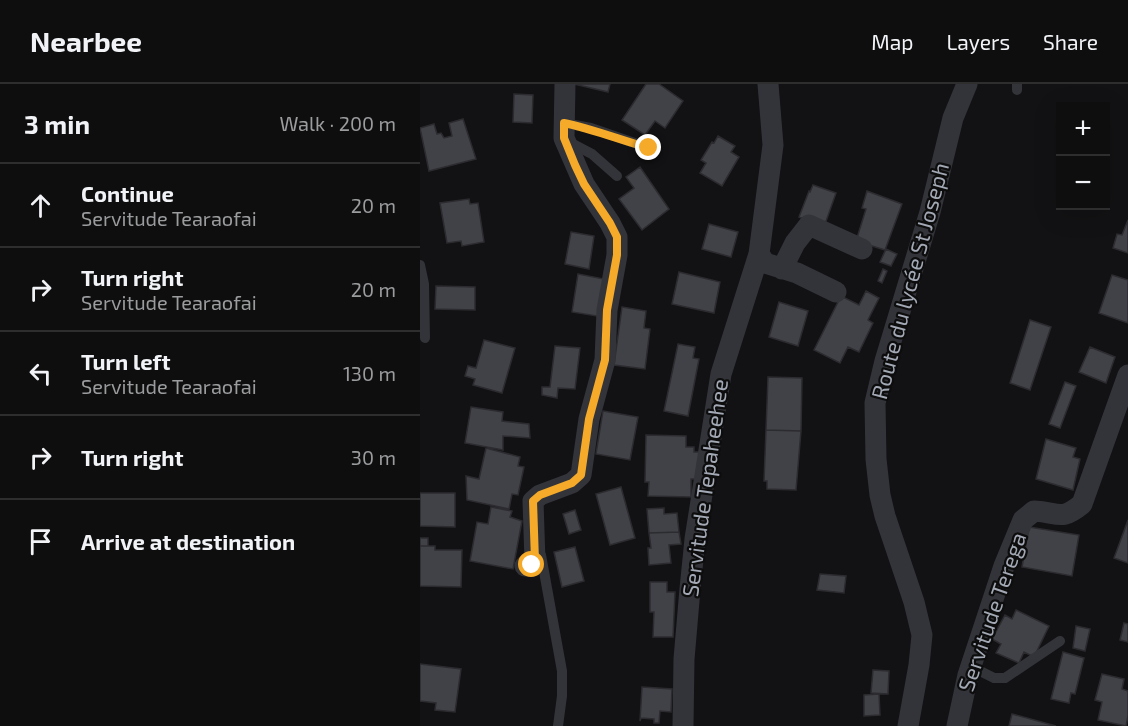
<!DOCTYPE html>
<html lang="en">
<head>
<meta charset="utf-8">
<style>
	:root { --surface:#0e0e0f; --page:#171718; --text:#f1f3f6; --muted:#9b9c9e; --line:#2e2e2f }
	body { margin:0; font-family:"Exo 2",sans-serif; background:var(--page); color:var(--text) }
	.controls { position:absolute; right:18px; top:18px; display:grid; overflow:hidden; border-radius:0px; box-shadow:0 6px 24px #0002 }
	.controls button { width:54px; height:54px; display:grid; place-items:center; padding:0; border:0; border-bottom:2px solid var(--line); background:var(--surface); color:var(--text); font:30px sans-serif }
	.stop { position:absolute; width:18px; height:18px; margin:-14px; border:4px solid #f5aa29; border-radius:50%; background:#fff }
	.stop.end { background:#f5aa29; border-color:#fff; box-shadow:0 2px 6px #0008 }
	.list { margin:0; padding:0; list-style:none }
	h2 { display:flex; justify-content:space-between; align-items:center; height:78px; margin:0; padding:0 24px; font-size:26px }
	h2 small { font-size:20px; font-weight:400; color:var(--muted) }
	.list li { display:grid; grid-template-columns:39px 1fr auto; gap:18px; align-items:center; box-sizing:border-box; height:84px; padding:0 24px; border-top:2px solid var(--line) }
	.list b { display:block; font-size:22px; white-space:nowrap }
	.list p { margin:0; font-size:20px; white-space:nowrap; color:var(--muted) }
	.list em { font-size:20px; font-style:normal; color:var(--muted) }
	.icon { flex:none; width:33px; height:33px; fill:none; stroke:currentColor; stroke-width:2; stroke-linecap:round; stroke-linejoin:round }
	.map { position:relative; flex:none; width:708px; height:642px; overflow:hidden }
	header { display:flex; align-items:center; gap:36px; box-sizing:border-box; height:84px; padding:0 30px; background:var(--surface); border-bottom:2px solid var(--line) }
	header strong { font-size:28px }
	nav { display:flex; gap:33px; margin-inline-start:auto; font-size:21px }
	main { display:flex }
	aside { flex:1; background:var(--surface) }
	.map>svg:first-child { display:block }
	.building { fill:#414247; stroke:#2c2c30; stroke-width:1.5 }
	.lines { fill:none; stroke-linecap:round; stroke-linejoin:round }
	.service { stroke:#333439; stroke-width:10 }
	.minor { stroke:#333439; stroke-width:21 }
	.route { stroke:#f5aa29; stroke-width:8 }
	.labels { text-anchor:middle; stroke-width:4.5; stroke-linejoin:round; paint-order:stroke }
	.street-label { font-size:22px; fill:#a3a9b4; stroke:#0d0d0e }
</style>
</head>
<body>
<header>
<strong>Nearbee</strong>
<nav><a>Map</a><a>Layers</a><a>Share</a></nav>
</header>
<main>
<aside>
<h2>3 min<small>Walk · 200 m</small></h2>
<ul class="list">
<li><svg class="icon" aria-label="ahead" viewBox="0 0 24 24"><path d="M12 20V5M6 11l6-6 6 6"/></svg><div><b>Continue</b><p>Servitude Tearaofai</p></div><em>20 m</em></li>
<li><svg class="icon" aria-label="right" viewBox="0 0 24 24"><path d="M7 20v-9h11M14 6l5 5-5 5"/></svg><div><b>Turn right</b><p>Servitude Tearaofai</p></div><em>20 m</em></li>
<li><svg class="icon" aria-label="left" viewBox="0 0 24 24"><path d="M17 20v-9H6M10 6l-5 5 5 5"/></svg><div><b>Turn left</b><p>Servitude Tearaofai</p></div><em>130 m</em></li>
<li><svg class="icon" aria-label="right" viewBox="0 0 24 24"><path d="M7 20v-9h11M14 6l5 5-5 5"/></svg><div><b>Turn right</b></div><em>30 m</em></li>
<li><svg class="icon" aria-label="arrive" viewBox="0 0 24 24"><path d="M6 21V4h12l-3 4 3 4H6"/></svg><div><b>Arrive at destination</b></div></li>
</ul>
</aside>
<div class="map">
<svg width="708" height="642" viewBox="0 0 708 642">
	<rect width="100%" height="100%" fill="#121214"/>
	<path class="building" d="M 154,0 L 190,0 L 188,8 Z
		M 226,0 L 239,0 L 263,17 L 245,44 L 235,37 L 225,51 L 202,36 Z
		M 94,10 L 113,11 L 112,39 L 93,38 Z
		M 43,35 L 56,75 L 9,87 L 0,44 L 14,40 L 17,50 L 21,49 L 24,54 L 32,52 L 29,39 Z
		M 298,52 L 315,62 L 311,68 L 319,73 L 302,102 L 280,89 L 286,79 L 281,76 L 292,58 L 294,59 Z
		M 220,83 L 249,125 L 222,146 L 199,115 L 214,104 L 206,93 Z
		M 393,101 L 416,109 L 404,143 L 379,133 L 389,107 L 390,108 Z
		M 447,107 L 482,120 L 465,166 L 436,157 L 446,125 L 442,124 Z
		M 49,115 L 50,120 L 58,119 L 64,158 L 42,162 L 41,157 L 27,159 L 20,119 Z
		M 708,136 L 708,169 L 693,164 L 697,150 L 702,151 Z
		M 289,140 L 318,148 L 311,173 L 282,165 Z
		M 151,148 L 174,152 L 169,185 L 145,180 Z
		M 466,165 L 477,170 L 471,182 L 460,178 Z
		M 463,185 L 467,187 L 462,199 L 458,197 Z
		M 259,188 L 300,198 L 294,229 L 252,220 Z
		M 158,190 L 189,196 L 183,233 L 152,228 Z
		M 692,191 L 708,196 L 708,239 L 679,229 Z
		M 16,202 L 55,203 L 55,226 L 15,225 Z
		M 446,207 L 459,214 L 448,236 L 453,239 L 439,268 L 428,263 L 420,279 L 394,266 L 421,212 L 439,221 Z
		M 359,218 L 388,227 L 378,262 L 349,253 Z
		M 202,223 L 226,227 L 224,244 L 230,245 L 225,285 L 194,281 Z
		M 610,236 L 631,243 L 610,306 L 590,299 Z
		M 64,256 L 95,264 L 82,309 L 53,301 L 55,295 L 45,292 L 48,282 L 56,284 Z
		M 258,260 L 275,263 L 273,274 L 279,275 L 268,332 L 244,327 Z
		M 135,262 L 160,264 L 155,305 L 138,304 L 137,314 L 122,311 L 122,303 L 130,303 Z
		M 670,263 L 695,273 L 686,299 L 659,288 Z
		M 348,293 L 382,294 L 381,347 L 346,346 Z
		M 645,298 L 656,302 L 640,344 L 629,340 Z
		M 51,323 L 83,328 L 82,337 L 109,340 L 110,354 L 83,352 L 83,366 L 45,359 Z
		M 183,327 L 218,333 L 210,376 L 176,370 Z
		M 346,346 L 381,347 L 376,406 L 347,405 L 347,397 L 344,397 Z
		M 226,351 L 266,352 L 266,363 L 274,363 L 274,368 L 279,368 L 279,395 L 271,395 L 271,413 L 228,412 L 229,398 L 225,398 Z
		M 626,355 L 656,364 L 653,373 L 660,375 L 653,406 L 616,395 Z
		M 66,364 L 100,373 L 98,382 L 104,383 L 98,411 L 92,410 L 89,425 L 47,416 L 46,392 L 59,395 Z
		M 201,403 L 215,454 L 190,461 L 176,410 Z
		M 0,409 L 35,409 L 35,443 L 0,442 Z
		M 71,423 L 92,427 L 90,433 L 102,437 L 93,485 L 50,477 L 57,438 L 68,440 Z
		M 244,424 L 244,430 L 257,429 L 259,448 L 229,449 L 227,425 Z
		M 155,426 L 161,446 L 149,450 L 143,430 Z
		M 708,436 L 708,479 L 694,474 Z
		M 609,443 L 659,451 L 652,492 L 602,483 Z
		M 259,448 L 261,460 L 249,461 L 251,479 L 229,481 L 228,464 L 231,464 L 229,449 Z
		M 0,454 L 8,454 L 8,462 L 0,462 Z
		M 0,462 L 15,462 L 15,466 L 42,466 L 41,503 L 0,502 Z
		M 155,463 L 164,497 L 142,503 L 134,468 Z
		M 400,490 L 426,492 L 424,509 L 397,506 Z
		M 230,498 L 247,498 L 247,508 L 255,508 L 253,553 L 233,553 L 234,528 L 230,528 Z
		M 596,526 L 629,542 L 614,573 L 604,568 L 599,579 L 576,569 L 581,560 L 572,555 L 585,531 L 592,535 Z
		M 704,539 L 708,540 L 708,558 L 700,556 Z
		M 656,542 L 670,545 L 665,567 L 653,564 Z
		M 643,568 L 664,574 L 655,610 L 651,609 L 649,619 L 631,615 Z
		M 0,580 L 41,585 L 35,628 L 15,626 L 16,619 L 0,617 Z
		M 453,586 L 469,587 L 468,610 L 451,609 Z
		M 682,590 L 704,595 L 702,605 L 708,607 L 708,632 L 706,642 L 678,636 L 682,618 L 675,616 Z
		M 222,603 L 252,605 L 251,628 L 240,627 L 239,639 L 234,639 L 234,635 L 221,634 L 220,637 Z
		M 459,610 L 460,631 L 444,632 L 444,611 Z
		M 592,630 L 636,642 L 589,642 Z"/>
	<g class="lines">
		<path class="service" d="M 597,6 L 597,0
			M 144,39 L 171,44 L 229,64
			M 149,58 L 172,70 L 197,92
			M 0,181 L 4,200 L 5,254
			M 121,471 L 142,587 L 142,612 L 138,642
			M 550,582 L 574,594 L 585,594 L 640,557"/>
		<path class="minor" d="M 348,0 L 353,61 L 339,170 L 345,179 L 377,189 L 416,208
			M 362,185 L 375,159 L 389,141 L 442,165
			M 105,482 L 112,481 L 115,477 L 113,417 L 120,411 L 152,399 L 161,391 L 169,335 L 185,276 L 187,226 L 197,171 L 197,153 L 190,139 L 164,100 L 144,54 L 145,0
			M 263,642 L 264,575 L 270,505 L 275,455 L 301,290 L 339,170
			M 488,642 L 499,581 L 502,551 L 494,518 L 465,432 L 460,411 L 456,375 L 455,319 L 465,277 L 510,128 L 533,34 L 547,0
			M 537,642 L 548,591 L 584,482 L 603,436 L 614,427 C 639,428 640,438 662,420 L 708,291"/>
	</g>
	<g class="lines">
		<path class="route" d="M 112,481 L 115,477 L 113,417 L 120,411 L 152,399 L 161,391 L 169,335 L 185,276 L 187,226 L 197,171 L 197,153 L 190,139 L 164,100 L 155,81 L 144,54 L 144,39 C 173,45 200,56 229,64"/>
	</g>
	<g class="labels">
		<g class="street-label">
			<text transform="translate(490 197) rotate(-75)" y="8">Route du lycée St Joseph</text>
			<text transform="translate(285 404) rotate(-82)" y="8">Servitude Tepaheehee</text>
			<text transform="translate(572 528) rotate(-71)" y="8">Servitude Terega</text>
		</g>
	</g>
</svg>
<div class="controls">
<button>+</button>
<button>−</button>
</div>
<div class="stop" style="left:112px;top:481px"></div>
<div class="stop end" style="left:229px;top:64px"></div>
</div>
</main>
</body>
</html>
